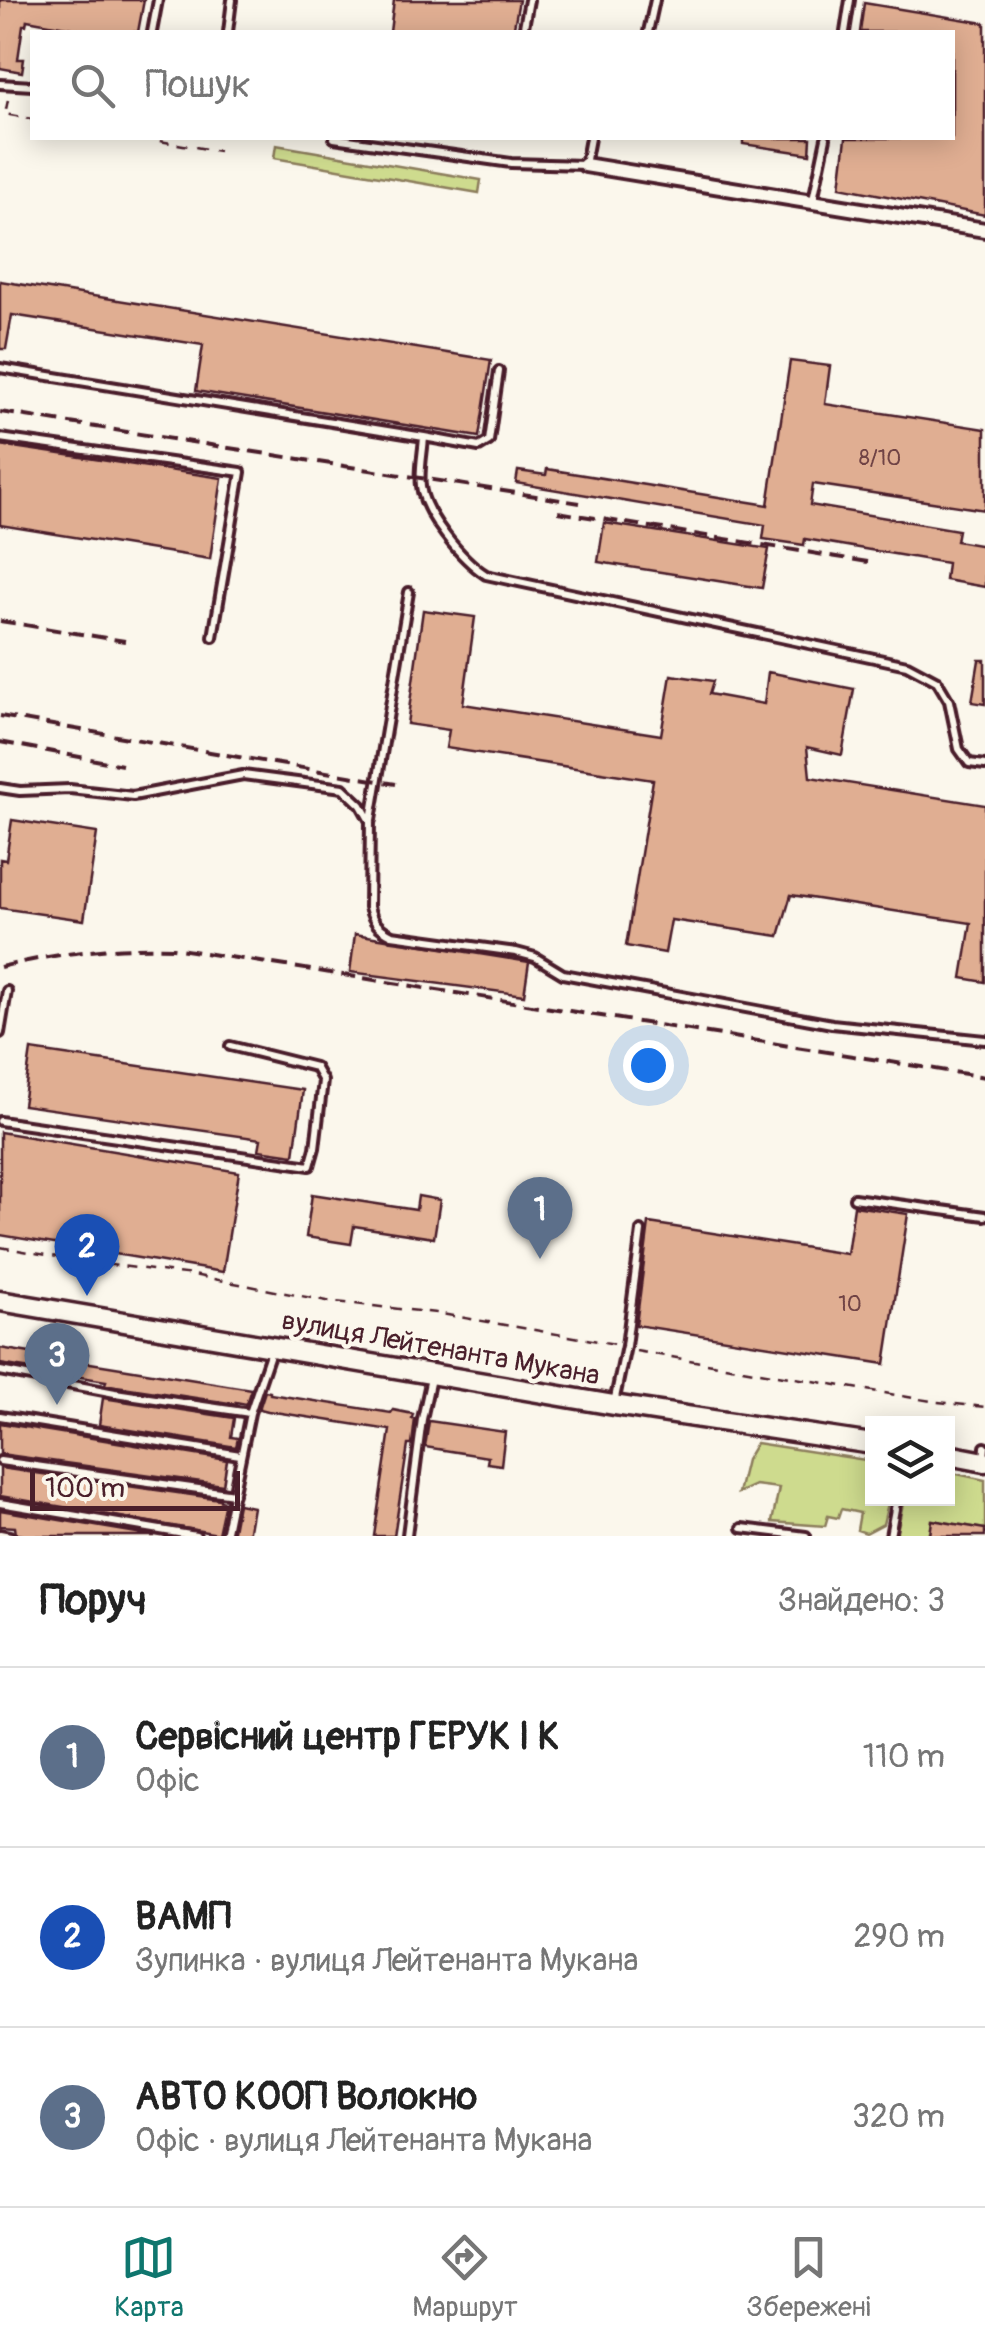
<!DOCTYPE html>
<html lang="uk">
<head>
<meta charset="utf-8">
<style>
	:root { --surface:#fff; --page:#f2f2f2; --text:#222; --muted:#767676; --line:#e0e0e0; --accent:#0f766e }
	body { margin:0; font-family:Pangolin,sans-serif; background:var(--page); color:var(--text) }
	.controls { position:absolute; right:30px; bottom:30px; display:grid; overflow:hidden; border-radius:0px; box-shadow:0 5px 25px #0003 }
	.controls button { width:90px; height:90px; display:grid; place-items:center; padding:0; border:0; border-bottom:2px solid var(--line); background:var(--surface); color:var(--text); font:50px sans-serif }
	.scale { position:absolute; left:30px; bottom:25px; width:210px; box-sizing:border-box; padding-left:10px; border:5px solid #4a1f2b; border-top:0; font-size:28px; line-height:35px; white-space:nowrap; color:#4a1f2b; -webkit-text-stroke:8px #fbf7ec; paint-order:stroke }
	.you { position:absolute; left:648px; top:1065px; width:35px; height:35px; margin:-25px; border:8px solid #fff; border-radius:50%; background:#1a73e8; box-shadow:0 0 0 15px #1a73e833 }
	.badge { display:grid; place-items:center; width:65px; height:65px; border-radius:50%; background:var(--accent); color:#fff; font-size:32px; font-weight:700 }
	.pin { position:absolute; translate:-50% -82px; filter:drop-shadow(0 2px 5px #0008) }
	.pin::after { content:''; position:absolute; top:52px; width:35px; height:30px; background:inherit; clip-path:polygon(0 0,100% 0,50% 100%) }
	.list { margin:0; padding:0; list-style:none }
	h2 { display:flex; justify-content:space-between; align-items:center; height:130px; margin:0; padding:0 40px; font-size:42px }
	h2 small { font-size:32px; font-weight:400; color:var(--muted) }
	.list li { display:grid; grid-template-columns:65px 1fr auto; gap:30px; align-items:center; box-sizing:border-box; height:180px; padding:0 40px; border-top:2px solid var(--line) }
	.list b { display:block; font-size:38px; white-space:nowrap }
	.list p { margin:0; font-size:32px; white-space:nowrap; color:var(--muted) }
	.list em { font-size:32px; font-style:normal; color:var(--muted) }
	.icon { flex:none; width:55px; height:55px; fill:none; stroke:currentColor; stroke-width:2; stroke-linecap:round; stroke-linejoin:round }
	.map { position:relative; flex:none; width:985px; height:1536px; overflow:hidden }
	.search { position:absolute; background:var(--surface); box-shadow:0 5px 25px #0003; left:30px; right:30px; top:30px; height:110px; display:flex; align-items:center; gap:25px; box-sizing:border-box; padding:0 35px; border-radius:0px; color:var(--muted); font-size:38px }
	.sheet { height:670px; background:var(--surface) }
	nav { display:flex; justify-content:space-around; align-items:center; box-sizing:border-box; height:140px; border-top:2px solid var(--line); background:var(--surface); font-size:28px; color:var(--muted) }
	nav a { display:grid; justify-items:center; gap:5px }
	nav .on { color:var(--accent) }
	.map>svg:first-child { display:block }
	.green { fill:#cedb8e; stroke:#8c7d5c; stroke-width:2.5 }
	.building { fill:#e0ae92; stroke:#4a1f2b; stroke-width:2.5 }
	.lines { fill:none; stroke-linecap:round; stroke-linejoin:round }
	.service-casing { stroke:#4a1f2b; stroke-width:14 }
	.minor-casing { stroke:#4a1f2b; stroke-width:20 }
	.secondary-casing { stroke:#4a1f2b; stroke-width:25 }
	.path { stroke:#4a1f2b; stroke-width:2.5; stroke-dasharray:10 8; stroke-linecap:butt }
	.service { stroke:#fbf7ec; stroke-width:6 }
	.minor { stroke:#fbf7ec; stroke-width:12 }
	.secondary { stroke:#fbf7ec; stroke-width:18 }
	.rail { stroke:#4a1f2b; stroke-width:4; stroke-dasharray:15 8; stroke-linecap:butt }
	.labels { text-anchor:middle; stroke-width:9; stroke-linejoin:round; paint-order:stroke }
	.number-label { font-size:22px; fill:#704345 }
	.street-label { font-size:28px; fill:#4a1f2b; stroke:#fbf7ec }
</style>
</head>
<body>
<div class="map">
<svg width="985" height="1536" viewBox="0 0 985 1536">
	<rect width="100%" height="100%" fill="#fbf7ec"/>
	<filter id="ink" filterUnits="userSpaceOnUse"><feTurbulence type="fractalNoise" baseFrequency=".01" numOctaves="2"/><feDisplacementMap in="SourceGraphic" scale="20" xChannelSelector="R" yChannelSelector="G"/><feConvolveMatrix kernelMatrix="1 2 1 2 8 2 1 2 1" color-interpolation-filters="sRGB"/></filter>
	<g filter="url(#ink)">
		<path class="green" d="M 276,145 L 481,180 L 479,193 L 274,158 Z
			M 756,1443 L 872,1461 L 872,1498 L 889,1499 L 883,1524 L 866,1533 L 857,1530 L 860,1513 L 841,1509 L 838,1518 L 828,1516 L 825,1526 L 772,1522 L 779,1488 L 755,1485 L 738,1493 L 746,1460 Z
			M 948,1472 L 985,1480 L 985,1529 L 933,1520 L 929,1536 L 896,1536 L 904,1499 L 948,1498 Z"/>
		<path class="building" d="M 0,0 L 144,0 L 138,32 L 94,32 L 27,20 L 26,25 L 23,25 L 18,59 L 24,59 L 22,72 L 0,68 Z
			M 394,0 L 519,0 L 513,32 L 390,32 Z
			M 864,3 L 985,23 L 985,215 L 840,187 L 846,138 L 952,138 L 952,32 L 860,32 Z
			M 743,138 L 811,138 L 810,154 L 743,144 Z
			M 0,281 L 491,360 L 479,437 L 196,391 L 203,345 L 12,315 L 6,349 L 0,349 Z
			M 790,361 L 830,366 L 825,404 L 985,429 L 985,510 L 813,484 L 810,505 L 958,530 L 956,541 L 985,546 L 985,587 L 945,580 L 947,563 L 805,539 L 804,545 L 763,539 L 765,525 L 516,483 L 518,471 L 546,475 L 547,469 L 768,505 Z
			M 0,445 L 222,478 L 210,559 L 0,525 Z
			M 604,523 L 769,549 L 762,588 L 598,562 Z
			M 423,610 L 475,617 L 463,704 L 661,735 L 671,675 L 713,681 L 709,694 L 764,704 L 768,672 L 854,689 L 842,755 L 807,747 L 810,777 L 985,805 L 985,982 L 962,978 L 971,923 L 791,895 L 779,936 L 671,920 L 665,953 L 626,946 L 653,780 L 446,748 L 449,730 L 407,724 Z
			M 979,660 L 985,660 L 985,704 L 972,702 Z
			M 12,820 L 97,833 L 84,920 L 0,908 L 0,859 L 6,860 Z
			M 355,934 L 529,962 L 524,995 L 350,972 Z
			M 31,1050 L 303,1090 L 294,1155 L 259,1150 L 261,1139 L 23,1105 Z
			M 0,1132 L 239,1172 L 223,1272 L 0,1235 Z
			M 312,1194 L 416,1210 L 418,1196 L 440,1200 L 434,1238 L 354,1226 L 351,1244 L 306,1237 Z
			M 854,1206 L 908,1214 L 885,1364 L 636,1325 L 649,1223 L 847,1254 Z
			M 0,1348 L 84,1362 L 251,1389 L 246,1404 L 236,1402 L 236,1404 L 116,1386 L 105,1384 L 106,1381 L 0,1364 Z
			M 265,1391 L 270,1392 L 270,1394 L 391,1413 L 393,1410 L 413,1414 L 412,1418 L 415,1419 L 412,1445 L 408,1445 L 394,1536 L 374,1536 L 390,1430 L 268,1411 L 260,1409 L 260,1406 Z
			M 103,1398 L 234,1418 L 231,1437 L 238,1438 L 236,1447 L 99,1425 Z
			M 429,1421 L 505,1432 L 501,1465 L 487,1463 L 488,1457 L 425,1447 Z
			M 0,1423 L 227,1460 L 223,1485 L 0,1454 Z
			M 0,1468 L 220,1499 L 220,1501 L 225,1502 L 218,1534 L 0,1496 Z
			M 238,1504 L 253,1507 L 248,1536 L 232,1536 Z
			M 0,1510 L 155,1536 L 28,1536 L 16,1534 L 15,1527 L 0,1526 Z
			M 932,1520 L 985,1529 L 985,1536 L 930,1536 Z"/>
		<g class="lines">
			<defs>
				<path id="service" d="M 152,32 L 158,0
					M 228,32 L 232,0
					M 523,32 L 529,0
					M 648,32 L 655,0
					M 845,32 L 850,0
					M 0,84 L 32,86
					M 334,138 L 511,163 L 585,165 L 590,138
					M 813,200 L 826,138
					M 0,368 L 424,437 C 423,453 419,470 421,486 C 424,514 462,560 486,575 L 907,665 L 937,681 L 949,701 L 959,749 L 969,763 L 985,765
					M 424,437 L 479,447 L 489,441 L 499,371
					M 0,438 L 241,472 L 213,637
					M 0,788 L 20,791 L 70,789 L 133,796 L 243,775 L 343,788 L 361,805 L 370,821 L 369,907 C 373,922 378,928 392,935 L 516,952 L 535,957 L 563,974 L 832,1024 L 985,1040
					M 371,820 L 409,592
					M 0,1033 L 7,991
					M 0,1121 L 310,1166 L 315,1148 L 323,1081 L 315,1067 L 230,1046
					M 854,1198 L 985,1216
					M 0,1371 L 115,1393 L 250,1413
					M 614,1403 L 626,1346 L 641,1231
					M 0,1416 L 240,1455
					M 0,1461 L 234,1494
					M 984,1461 L 985,1447
					M 0,1503 L 196,1536
					M 742,1528 L 806,1536
					M 0,1534 L 10,1536
					M 407,1535 L 422,1419 L 431,1378
					M 225,1536 L 250,1413 L 272,1348
					M 890,1536 L 897,1498"/>
				<path id="minor" d="M 585,165 L 985,230"/>
				<path id="secondary" d="M 0,1301 L 614,1405 L 872,1444
					M 948,1455 L 985,1462"/>
			</defs>
			<use href="#service" class="service-casing"/>
			<use href="#minor" class="minor-casing"/>
			<use href="#secondary" class="secondary-casing"/>
			<path class="path" d="M 8,100 L 5,114 L 32,119
				M 142,138 L 219,151
				M 0,1247 L 87,1262 L 193,1275 L 327,1301 L 436,1313 L 615,1344
				M 636,1351 L 937,1402 L 985,1407"/>
			<use href="#service" class="service"/>
			<use href="#minor" class="minor"/>
			<use href="#secondary" class="secondary"/>
			<path class="rail" d="M 0,412 L 580,503
				M 558,512 L 874,563
				M 0,621 L 125,641
				M 0,716 L 396,784
				M 0,742 L 122,765
				M 0,967 C 58,953 114,946 173,948 L 985,1077"/>
		</g>
	</g>
	<g class="labels">
		<g class="number-label">
			<text x="880" y="465">8/10</text>
			<text x="850" y="1311">10</text>
		</g>
		<g class="street-label">
			<text transform="translate(441 1347) rotate(10)" y="10">вулиця Лейтенанта Мукана</text>
		</g>
	</g>
</svg>
<div class="controls">
<button><svg class="icon" aria-label="layers" viewBox="0 0 24 24"><path d="M12 4l9 5-9 5-9-5zM3 14l9 5 9-5"/></svg></button>
</div>
<div class="scale">100 m</div>
<div class="you"></div>
<div class="pin badge" style="left:540px;top:1259px;background:#5c6f8a">1</div>
<div class="pin badge" style="left:87px;top:1296px;background:#1a4fb4">2</div>
<div class="pin badge" style="left:57px;top:1405px;background:#5c6f8a">3</div>
<div class="search"><svg class="icon" aria-label="search" viewBox="0 0 24 24"><circle cx="10" cy="10" r="6"/><path d="M15 15l6 6"/></svg>Пошук</div>
</div>
<section class="sheet">
<h2>Поруч<small>Знайдено: 3</small></h2>
<ul class="list">
<li><span class="badge" style="background:#5c6f8a">1</span><div><b>Сервісний центр ГЕРУК І К</b><p>Офіс</p></div><em>110 m</em></li>
<li><span class="badge" style="background:#1a4fb4">2</span><div><b>ВАМП</b><p>Зупинка · вулиця Лейтенанта Мукана</p></div><em>290 m</em></li>
<li><span class="badge" style="background:#5c6f8a">3</span><div><b>АВТО КООП Волокно</b><p>Офіс · вулиця Лейтенанта Мукана</p></div><em>320 m</em></li>
</ul>
</section>
<nav>
<a class="on"><svg class="icon" aria-label="map" viewBox="0 0 24 24"><path d="M3 6l6-2 6 2 6-2v14l-6 2-6-2-6 2zM9 4v14M15 6v14"/></svg>Карта</a>
<a><svg class="icon" aria-label="directions" viewBox="0 0 24 24"><path d="M12 3l9 9-9 9-9-9zM9 14v-3h6M13 9l2 2-2 2"/></svg>Маршрут</a>
<a><svg class="icon" aria-label="saved" viewBox="0 0 24 24"><path d="M7 4h10v16l-5-4-5 4z"/></svg>Збережені</a>
</nav>
</body>
</html>
